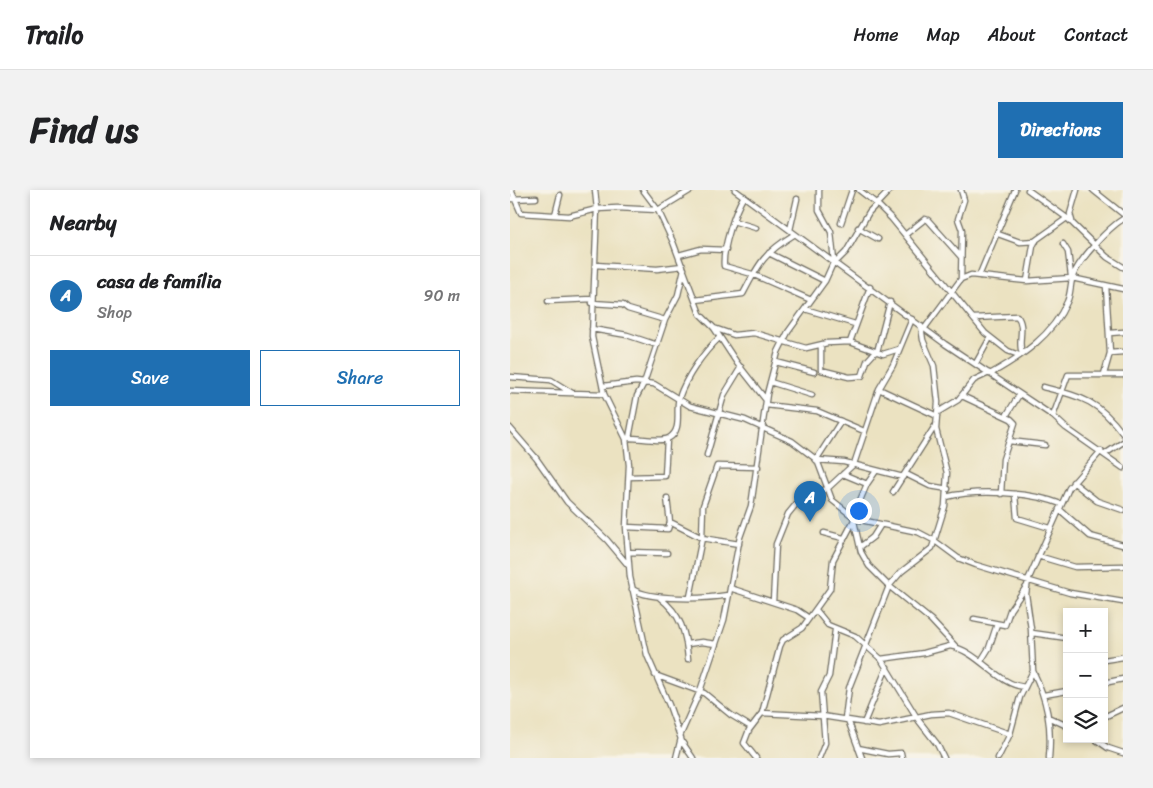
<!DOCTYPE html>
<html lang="en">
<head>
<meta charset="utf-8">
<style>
	:root { --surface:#fff; --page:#f2f2f2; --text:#202124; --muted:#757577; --line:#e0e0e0; --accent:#1f6fb2 }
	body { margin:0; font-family:Sriracha,sans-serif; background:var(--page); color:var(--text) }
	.controls { position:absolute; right:15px; bottom:15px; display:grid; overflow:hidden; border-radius:0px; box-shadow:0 2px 8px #0003 }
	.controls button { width:45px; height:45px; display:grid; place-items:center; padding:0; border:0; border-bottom:1px solid var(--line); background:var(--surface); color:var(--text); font:25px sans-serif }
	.you { position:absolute; left:348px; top:320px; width:18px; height:18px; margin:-12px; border:4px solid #fff; border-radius:50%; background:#1a73e8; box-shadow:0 0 0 8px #1a73e833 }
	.badge { display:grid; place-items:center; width:32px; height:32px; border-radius:50%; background:var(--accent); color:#fff; font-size:16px; font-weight:700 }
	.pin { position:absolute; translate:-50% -41px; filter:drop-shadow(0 1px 2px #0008) }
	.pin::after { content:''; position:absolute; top:26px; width:18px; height:15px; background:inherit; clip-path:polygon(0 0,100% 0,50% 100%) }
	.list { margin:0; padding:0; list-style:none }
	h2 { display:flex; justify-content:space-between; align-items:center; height:65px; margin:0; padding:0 20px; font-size:21px }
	h2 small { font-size:16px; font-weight:400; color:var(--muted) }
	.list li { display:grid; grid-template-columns:32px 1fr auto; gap:15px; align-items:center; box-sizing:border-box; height:80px; padding:0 20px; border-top:1px solid var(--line) }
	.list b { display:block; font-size:19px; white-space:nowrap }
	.list p { margin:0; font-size:16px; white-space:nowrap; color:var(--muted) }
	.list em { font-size:16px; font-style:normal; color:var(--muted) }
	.actions { display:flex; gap:10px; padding:15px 20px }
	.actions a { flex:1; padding:11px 0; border:1px solid var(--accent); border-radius:0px; text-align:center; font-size:18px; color:var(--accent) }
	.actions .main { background:var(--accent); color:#fff }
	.icon { flex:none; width:28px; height:28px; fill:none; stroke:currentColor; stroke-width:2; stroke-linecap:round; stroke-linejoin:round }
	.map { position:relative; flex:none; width:613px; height:568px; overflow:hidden; border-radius:0px }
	header { display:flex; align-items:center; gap:30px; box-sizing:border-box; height:70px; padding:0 25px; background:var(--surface); border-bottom:1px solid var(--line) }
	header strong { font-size:24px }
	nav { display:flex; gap:28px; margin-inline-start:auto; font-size:18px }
	.intro { display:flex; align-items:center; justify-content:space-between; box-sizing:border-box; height:120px; padding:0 30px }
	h1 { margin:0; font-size:35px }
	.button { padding:12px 22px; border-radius:0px; background:var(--accent); color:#fff; font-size:18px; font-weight:700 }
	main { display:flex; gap:30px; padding:0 30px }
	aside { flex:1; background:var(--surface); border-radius:0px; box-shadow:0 2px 8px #0003 }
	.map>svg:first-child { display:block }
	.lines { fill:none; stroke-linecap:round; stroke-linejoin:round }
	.minor-casing { stroke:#6e6b60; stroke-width:7 }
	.minor { stroke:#fff; stroke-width:4.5 }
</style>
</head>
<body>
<header>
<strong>Trailo</strong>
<nav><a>Home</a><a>Map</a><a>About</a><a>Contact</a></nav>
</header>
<div class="intro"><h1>Find us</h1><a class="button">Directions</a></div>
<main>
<aside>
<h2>Nearby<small></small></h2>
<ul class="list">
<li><span class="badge">A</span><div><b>casa de família</b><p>Shop</p></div><em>90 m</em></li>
</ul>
<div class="actions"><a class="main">Save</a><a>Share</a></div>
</aside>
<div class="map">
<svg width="613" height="568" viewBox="0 0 613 568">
	<rect width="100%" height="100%" fill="#f7f3e8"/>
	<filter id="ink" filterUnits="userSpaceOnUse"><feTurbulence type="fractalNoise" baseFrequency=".02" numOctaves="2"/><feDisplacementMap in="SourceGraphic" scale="10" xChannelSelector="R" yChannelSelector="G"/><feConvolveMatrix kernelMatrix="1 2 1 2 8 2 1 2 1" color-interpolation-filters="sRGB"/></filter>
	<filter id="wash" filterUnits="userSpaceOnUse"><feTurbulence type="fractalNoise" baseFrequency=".0096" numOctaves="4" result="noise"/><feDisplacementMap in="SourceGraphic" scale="20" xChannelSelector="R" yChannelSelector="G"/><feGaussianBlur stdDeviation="1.12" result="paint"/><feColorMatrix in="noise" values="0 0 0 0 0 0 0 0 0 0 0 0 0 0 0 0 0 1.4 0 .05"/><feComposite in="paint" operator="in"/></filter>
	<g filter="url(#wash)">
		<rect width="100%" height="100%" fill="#ebe2c1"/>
	</g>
	<g filter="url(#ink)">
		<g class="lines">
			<defs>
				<path id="minor" d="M 1,0 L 11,23 L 59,26 L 87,19 L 107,18 L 148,20 L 181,0
					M 85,0 L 87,19 L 82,147 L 94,204 L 116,249 L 119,275 L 116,337 L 120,387 L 137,465 L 159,515 L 172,552 L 183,568
					M 133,0 L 148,20 L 163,52 L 190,124 L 204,138 L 227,173 L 256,210
					M 225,0 L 435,154 L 543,226 L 556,238 L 613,278
					M 349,0 L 367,14 L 382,29 L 475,143 L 498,161 L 509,165
					M 451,0 L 454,10 L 448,29 L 452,40 L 451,89
					M 518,0 L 557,28 L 597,67 L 613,77
					M 583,0 L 613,24
					M 234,6 C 225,20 212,60 214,76 L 242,84 L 301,110
					M 0,9 L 26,8
					M 45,25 L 50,5
					M 223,31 L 246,38
					M 562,31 L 560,24 L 567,0
					M 331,33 L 342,0
					M 348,38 L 368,49
					M 280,40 L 287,9
					M 488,44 L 510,52 L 526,51
					M 395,45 L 415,29 L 418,30 L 451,67
					M 553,54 L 558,62 L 561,86
					M 259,63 L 315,91
					M 169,65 L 191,59 L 216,60
					M 326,72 L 336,62 L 359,22 L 380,0
					M 85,75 L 147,79 L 173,76
					M 469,86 L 505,0
					M 517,91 L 523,56 L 526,50 L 557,28
					M 185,110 L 233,104 C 249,73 254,63 285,44
					M 38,111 L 82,109
					M 82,113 L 113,115 L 118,119 L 155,130
					M 295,119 L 345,134
					M 464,128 L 507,126 C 516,136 507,152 512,163
					M 204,138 L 224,145 L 244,143 L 296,158 L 317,153 L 340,152 L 373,164 L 389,159
					M 82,139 L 117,145 L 147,155
					M 414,139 L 451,89 L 461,85 L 517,91 L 562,88 L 613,99
					M 600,143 L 613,142
					M 340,152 L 360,97
					M 311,155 L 311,180 L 339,187 L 352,186 L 357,171 L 366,161
					M 367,162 L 380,112
					M 600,163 L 613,162
					M 266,172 L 304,182
					M 466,173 L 480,148
					M 480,184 C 511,167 543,145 557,112 C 561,104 560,94 563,86 C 569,70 598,38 613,29
					M 594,184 L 600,163 L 596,96
					M 0,187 L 41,190 L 62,203 L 94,204
					M 260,192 L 302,205
					M 93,196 L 126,192 L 144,194 L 180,216 L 235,230 L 282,251 L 307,270 L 322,310 L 346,329 L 408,342 L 425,351 L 448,368 L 466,375 L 560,403 L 613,412
					M 533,197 C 572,207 588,210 613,244
					M 369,199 L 427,226
					M 0,201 L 60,203
					M 452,206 L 501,229 L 505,233 L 493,269 L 491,304
					M 256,215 L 307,221 L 354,241
					M 428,222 L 448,210 L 464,190 L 479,183
					M 496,226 L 509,205
					M 543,226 L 558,185 L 613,185
					M 0,238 L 26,268 L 57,312 L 97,350 L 118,375
					M 117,248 C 128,247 149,253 159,248 C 173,240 165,220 169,208 C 176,187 193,163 209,148
					M 119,248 L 127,206 L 134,193 L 155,130 L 168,105 L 174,79
					M 499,251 L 535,255
					M 595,264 L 613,252
					M 197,265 L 214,205 L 231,177
					M 306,270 L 331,231
					M 307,270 L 334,272 L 393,287
					M 366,281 L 357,294 L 343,327 L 351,362 L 359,376 L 379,396 L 421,430 L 446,457
					M 333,284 L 357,294
					M 396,284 L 420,296 L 438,299
					M 119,287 L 155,286 L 157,249
					M 563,292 L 587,311 L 613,320
					M 383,302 L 425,236
					M 505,305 L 507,328 L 540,338
					M 436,307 C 467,299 522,302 551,314
					M 549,319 L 580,346 L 613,355
					M 160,332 L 192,348 L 229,354
					M 116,337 L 158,339 L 160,332 L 157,308
					M 314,343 L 333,348
					M 350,357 L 363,347 L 370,336
					M 118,362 L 157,363
					M 528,366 L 565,377 L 613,376
					M 220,398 L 287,420 L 299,428
					M 122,399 C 141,411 196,409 218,405
					M 180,407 L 192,348 L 193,316 L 207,276 L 248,277
					M 150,408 C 171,424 176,443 178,469
					M 263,412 L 266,354 L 278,324 L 287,313 L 318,298 L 344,274 L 369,199 L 383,175 L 402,129
					M 306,420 L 318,435 L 345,446 L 371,469 L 409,531 L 427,554 L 434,568
					M 464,429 L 495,435 L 500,420 L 516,397
					M 522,443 L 557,448
					M 177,454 L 192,452 L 206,454
					M 371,469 L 414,463 L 440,456 C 469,461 487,495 515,497
					M 594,470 L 613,467
					M 471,471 L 479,458 L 487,434
					M 523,481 C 537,510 542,535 539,568
					M 145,485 L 194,503 L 221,525 L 241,537
					M 594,493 L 613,489
					M 534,505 L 557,501
					M 252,523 L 312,526 L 369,535 L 421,524 L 439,523 L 500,544
					M 594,527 L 613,518
					M 540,528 L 557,536
					M 335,529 L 339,498 L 379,396 L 391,382 L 422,358 L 435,316 L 437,283 L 426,239 L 428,212 L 424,176 L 413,150 L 411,136
					M 338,530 L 352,568
					M 354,533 L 377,477
					M 170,546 L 190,501 L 214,430 L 230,347 L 241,316 L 257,204 L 268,162 L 278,142 L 315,91 L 324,71 L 321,42 L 309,20 L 309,0
					M 585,549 L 598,558 L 613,563
					M 348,558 L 378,564 L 391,563 L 392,568
					M 166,568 L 171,548
					M 246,568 L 234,553 L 239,540 L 252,523 L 270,456 L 273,450 L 292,438 L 320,399 L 323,370 L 343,332
					M 309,568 L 315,553 L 311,502 L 319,486 L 325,440
					M 488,568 L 500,544 L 510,507 L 523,481 L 521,439 L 516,404 L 518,390 L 559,298 L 591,261"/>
			</defs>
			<use href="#minor" class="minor-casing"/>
			<use href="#minor" class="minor"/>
		</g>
	</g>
</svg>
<div class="controls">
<button>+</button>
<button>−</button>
<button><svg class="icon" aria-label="layers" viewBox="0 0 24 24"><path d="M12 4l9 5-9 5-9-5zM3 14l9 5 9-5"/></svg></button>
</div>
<div class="you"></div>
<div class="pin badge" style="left:300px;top:332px">A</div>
</div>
</main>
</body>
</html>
